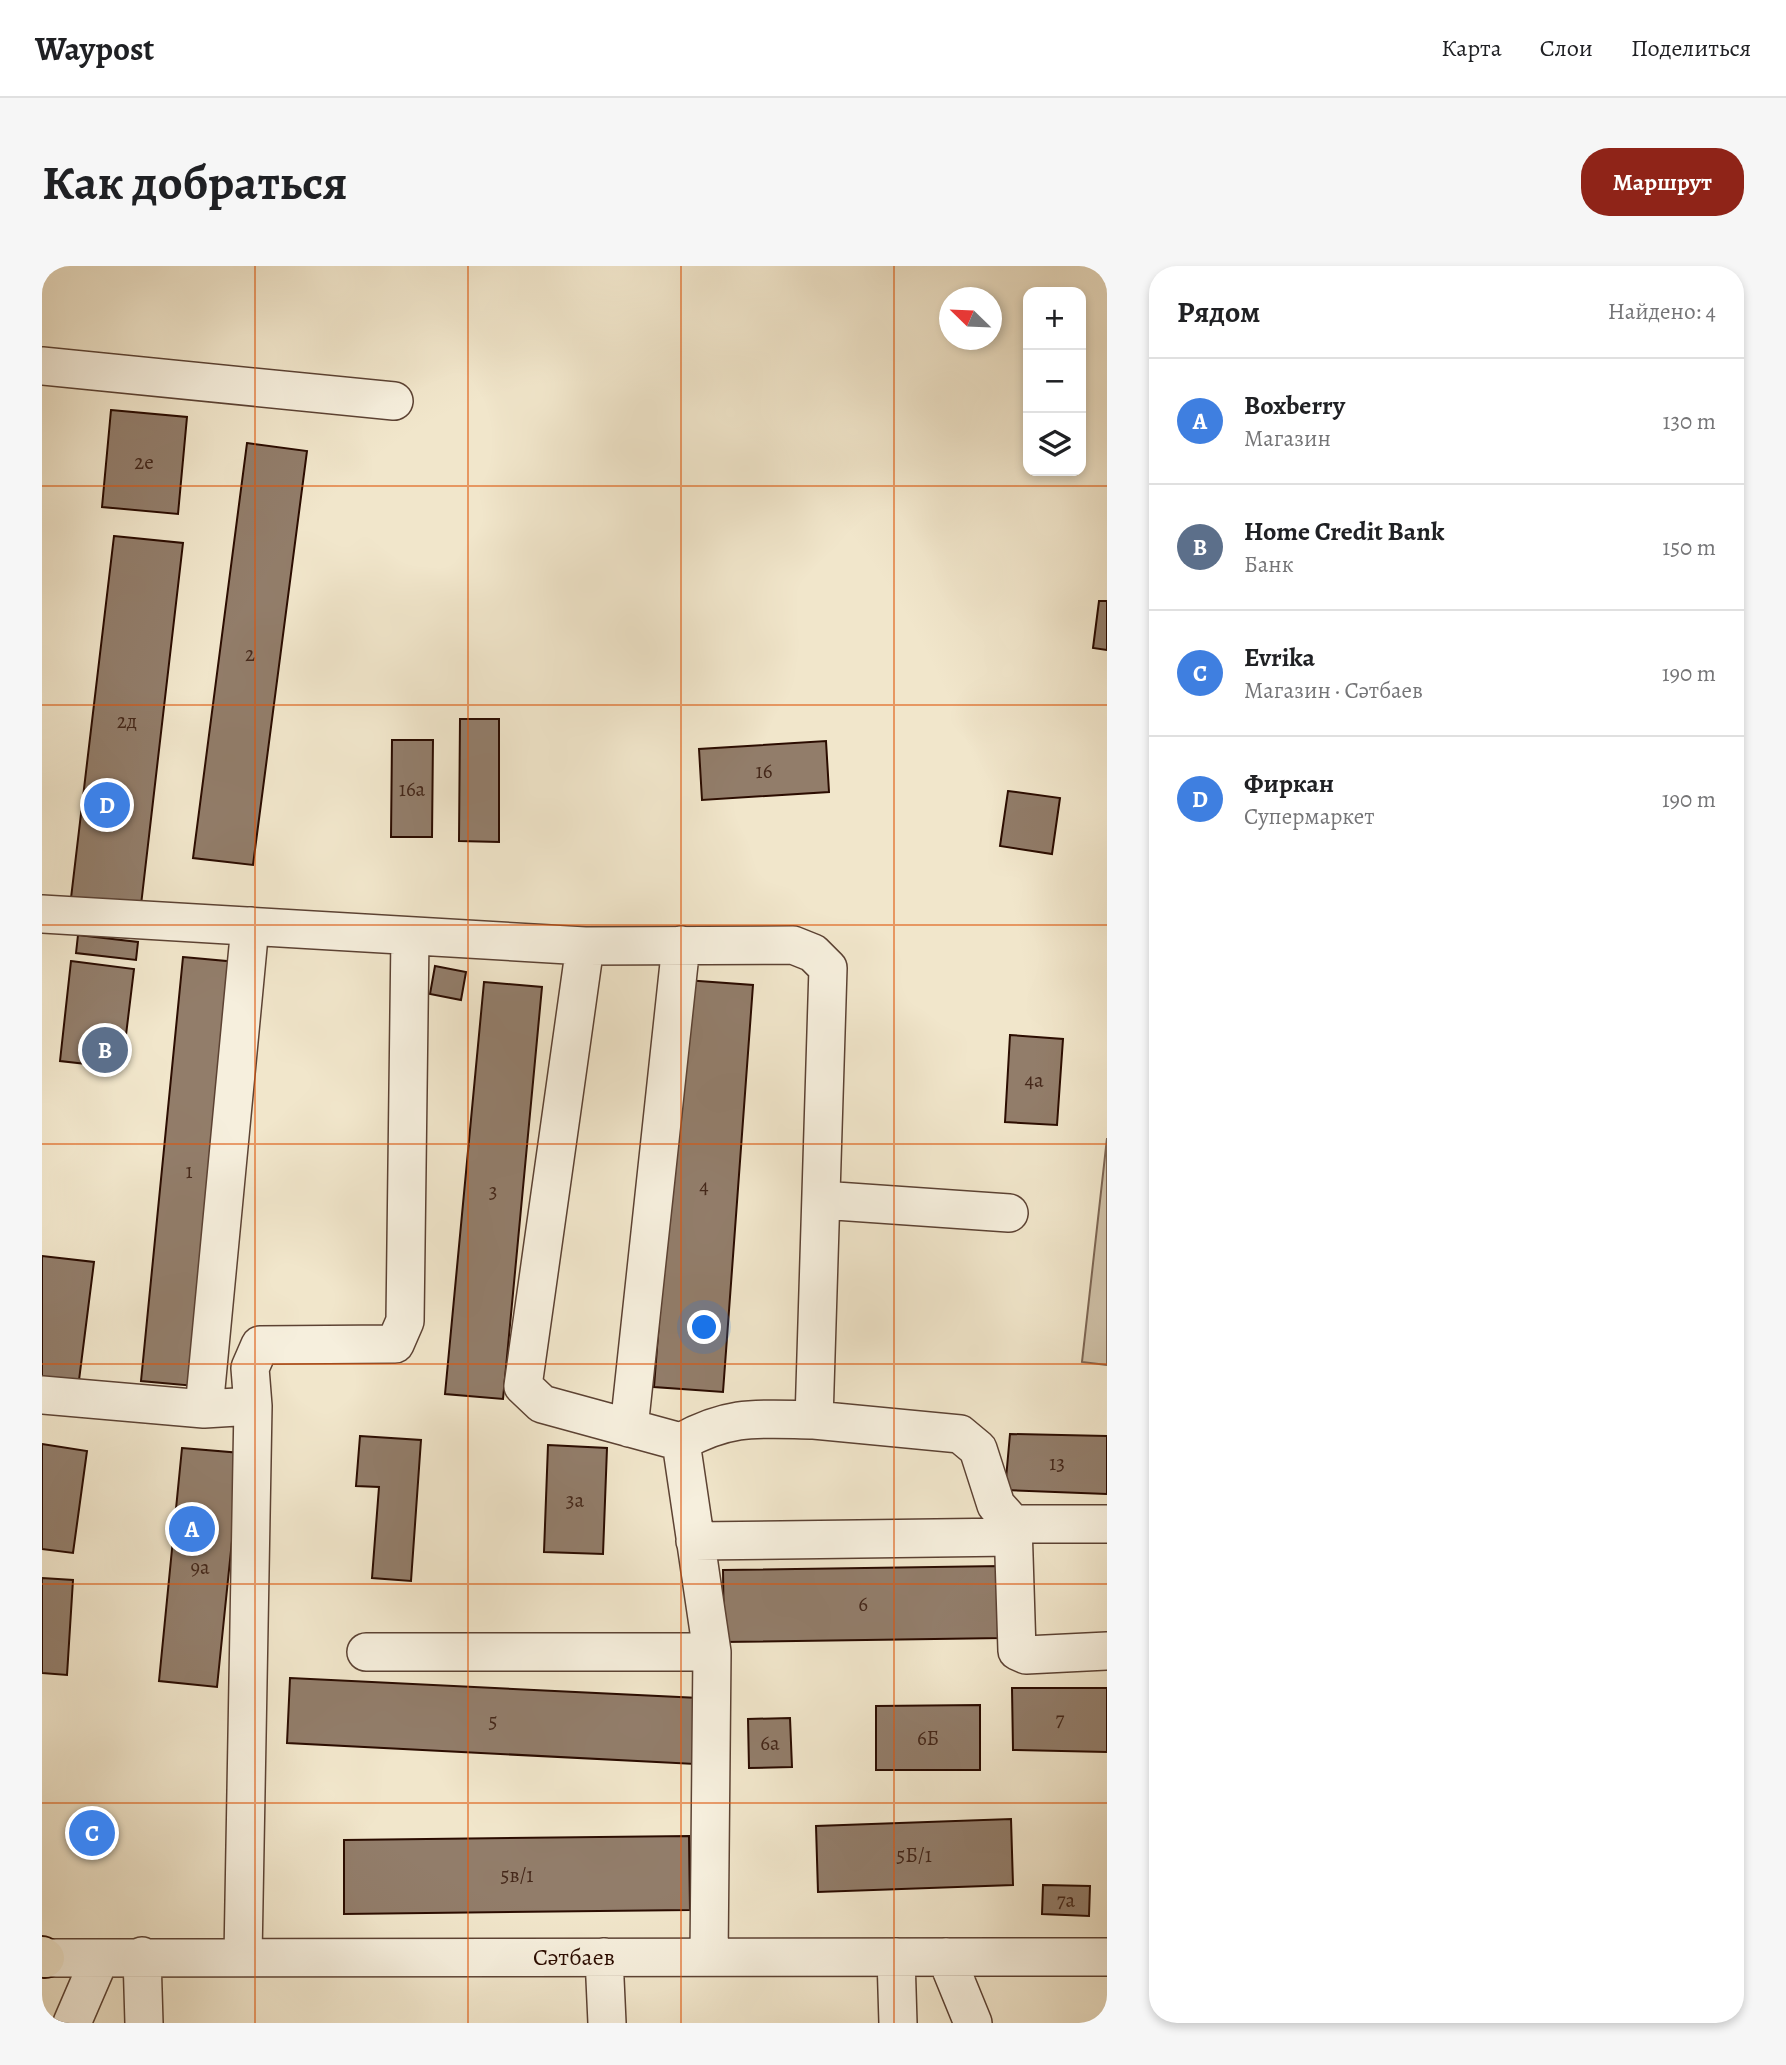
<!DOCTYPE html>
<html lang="ru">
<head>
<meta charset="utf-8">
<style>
	:root { --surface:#fff; --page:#f6f6f6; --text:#202124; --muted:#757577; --line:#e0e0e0; --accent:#8f2418 }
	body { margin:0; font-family:Alegreya,serif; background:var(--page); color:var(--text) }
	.controls { position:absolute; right:21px; top:21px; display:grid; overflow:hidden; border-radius:14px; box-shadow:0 4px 10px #0003 }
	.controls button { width:63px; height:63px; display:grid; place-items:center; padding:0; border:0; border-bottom:2px solid var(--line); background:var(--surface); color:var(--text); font:35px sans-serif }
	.compass { position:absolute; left:897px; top:21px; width:63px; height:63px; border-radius:50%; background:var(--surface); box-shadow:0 4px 10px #0003; rotate:293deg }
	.you { position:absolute; left:663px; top:1062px; width:24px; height:24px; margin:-18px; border:5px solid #fff; border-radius:50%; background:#1a73e8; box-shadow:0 0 0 10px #1a73e833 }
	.badge { display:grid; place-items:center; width:46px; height:46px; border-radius:50%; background:var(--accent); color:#fff; font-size:23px; font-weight:700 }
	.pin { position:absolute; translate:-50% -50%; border:4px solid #fff; box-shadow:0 2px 7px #0006 }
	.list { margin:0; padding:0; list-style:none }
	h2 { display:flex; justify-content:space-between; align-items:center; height:91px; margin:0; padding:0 28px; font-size:30px }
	h2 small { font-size:23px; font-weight:400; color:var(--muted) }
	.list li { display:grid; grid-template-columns:46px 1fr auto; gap:21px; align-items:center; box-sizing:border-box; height:126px; padding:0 28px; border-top:2px solid var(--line) }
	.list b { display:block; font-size:26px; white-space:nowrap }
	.list p { margin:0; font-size:23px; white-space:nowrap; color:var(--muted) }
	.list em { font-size:23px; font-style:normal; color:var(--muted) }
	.icon { flex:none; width:38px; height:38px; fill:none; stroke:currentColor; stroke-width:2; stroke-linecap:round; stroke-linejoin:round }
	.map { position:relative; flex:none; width:1065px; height:1757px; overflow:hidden; border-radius:28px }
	header { display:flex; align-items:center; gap:42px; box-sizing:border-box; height:98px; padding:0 35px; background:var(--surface); border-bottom:2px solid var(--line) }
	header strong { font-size:33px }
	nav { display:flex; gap:38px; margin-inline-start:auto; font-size:24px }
	.intro { display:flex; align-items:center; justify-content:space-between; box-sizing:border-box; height:168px; padding:0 42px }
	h1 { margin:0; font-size:49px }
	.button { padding:18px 32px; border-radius:28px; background:var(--accent); color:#fff; font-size:24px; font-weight:700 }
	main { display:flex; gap:42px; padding:0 42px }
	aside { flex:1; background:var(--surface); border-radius:28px; box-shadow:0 4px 10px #0003 }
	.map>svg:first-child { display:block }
	.green { fill:#cfc1a8; stroke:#7d6654; stroke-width:2 }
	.building { fill:#927d6a; stroke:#2b0c00; stroke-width:2 }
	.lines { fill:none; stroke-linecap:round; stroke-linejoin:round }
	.minor-casing { stroke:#5c4233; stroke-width:40 }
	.major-casing { stroke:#2b0c00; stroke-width:42 }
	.minor { stroke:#f6efdd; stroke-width:37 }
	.major { stroke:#f1e6cb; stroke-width:38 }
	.grid { fill:none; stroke:#df550b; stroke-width:2; stroke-opacity:0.55 }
	.labels { text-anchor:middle; stroke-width:7; stroke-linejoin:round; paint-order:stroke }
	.number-label { font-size:21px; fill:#45281a }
	.street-label { font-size:24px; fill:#2b0c00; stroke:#f6efdd }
</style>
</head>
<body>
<header>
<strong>Waypost</strong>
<nav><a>Карта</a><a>Слои</a><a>Поделиться</a></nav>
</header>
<div class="intro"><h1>Как добраться</h1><a class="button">Маршрут</a></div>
<main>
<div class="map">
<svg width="1065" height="1757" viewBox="0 0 1065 1757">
	<rect width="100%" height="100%" fill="#f1e6cb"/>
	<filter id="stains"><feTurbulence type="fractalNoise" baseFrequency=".00286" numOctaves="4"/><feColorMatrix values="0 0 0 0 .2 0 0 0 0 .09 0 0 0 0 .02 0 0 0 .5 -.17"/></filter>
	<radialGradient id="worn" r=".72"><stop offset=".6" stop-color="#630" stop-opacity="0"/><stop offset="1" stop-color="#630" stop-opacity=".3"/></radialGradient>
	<path class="green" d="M 1065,872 L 1065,1099 L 1040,1096 Z"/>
	<path class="building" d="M 69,144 L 145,151 L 136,248 L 60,241 Z
		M 205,177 L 265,185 L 211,599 L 151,592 Z
		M 72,270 L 141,277 L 99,639 L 29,632 Z
		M 1057,335 L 1065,335 L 1065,384 L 1051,382 Z
		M 418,453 L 457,453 L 457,576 L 417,575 Z
		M 350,474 L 391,474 L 390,571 L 349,571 Z
		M 784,475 L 787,526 L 660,534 L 657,483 Z
		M 966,525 L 1018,532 L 1010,588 L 958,580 Z
		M 36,669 L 96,676 L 94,694 L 34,687 Z
		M 141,691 L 195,696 L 153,1120 L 99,1115 Z
		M 29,695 L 92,703 L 80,802 L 18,795 Z
		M 393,700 L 424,706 L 419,734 L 388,728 Z
		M 643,714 L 711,719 L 681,1126 L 612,1121 Z
		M 442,716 L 500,721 L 461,1133 L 403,1128 Z
		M 968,769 L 1021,773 L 1015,859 L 963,856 Z
		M 0,990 L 52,996 L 35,1130 L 0,1126 Z
		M 968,1168 L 1065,1170 L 1065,1228 L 963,1224 Z
		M 318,1170 L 379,1174 L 369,1315 L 330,1312 L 337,1221 L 314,1220 Z
		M 0,1178 L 45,1185 L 31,1287 L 0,1283 Z
		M 506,1179 L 565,1182 L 561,1288 L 502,1286 Z
		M 140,1182 L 199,1187 L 175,1421 L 117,1415 Z
		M 960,1300 L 961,1372 L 682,1376 L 681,1304 Z
		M 0,1312 L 31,1314 L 25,1409 L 0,1407 Z
		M 248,1412 L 657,1432 L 653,1498 L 245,1477 Z
		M 970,1422 L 1065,1422 L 1065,1486 L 971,1484 Z
		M 938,1439 L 938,1504 L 834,1504 L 834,1440 Z
		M 748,1452 L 750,1501 L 707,1502 L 706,1453 Z
		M 969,1553 L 971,1619 L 776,1626 L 774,1560 Z
		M 647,1570 L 648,1644 L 302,1648 L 302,1574 Z
		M 1001,1619 L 1048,1620 L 1047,1650 L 1000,1648 Z"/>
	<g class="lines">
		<defs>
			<path id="minor" d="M 0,100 L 352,135
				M 0,648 L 543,680 L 751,679 L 771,687 L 786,702 L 772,1154 L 918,1168 L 936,1183 L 954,1239 L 971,1258 L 1065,1258
				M 543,680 L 481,1120 L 500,1138 L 639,1176
				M 779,934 L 967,947
				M 0,1129 L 162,1143 L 211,1140 L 208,1102 L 218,1079 L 353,1078 L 363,1055 L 368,670
				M 162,1143 L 208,660
				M 587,1162 L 639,679
				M 971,1258 L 975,1385 L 984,1389 L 1065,1385
				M 653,1275 L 971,1271
				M 324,1386 L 670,1386
				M 100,1690 L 102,1757
				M 201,1690 L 211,1140
				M 562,1691 L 565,1757
				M 667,1691 L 670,1386 L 639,1176 C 689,1148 718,1153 772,1154
				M 854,1691 L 856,1757
				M 904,1691 L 931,1757
				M 0,1692 L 1065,1691
				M 30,1757 L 58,1692"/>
			<path id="major" d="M 0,1690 L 3,1692"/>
		</defs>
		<use href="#minor" class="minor-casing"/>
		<use href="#major" class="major-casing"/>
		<use href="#minor" class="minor"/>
		<use href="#major" class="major"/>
	</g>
	<path class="grid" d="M 213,0 L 213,1757M 426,0 L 426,1757M 639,0 L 639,1757M 852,0 L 852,1757M 0,220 L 1065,220M 0,439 L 1065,439M 0,659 L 1065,659M 0,878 L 1065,878M 0,1098 L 1065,1098M 0,1318 L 1065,1318M 0,1537 L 1065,1537"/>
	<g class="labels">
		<g class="number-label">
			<text x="102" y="203">2е</text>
			<text x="208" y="395">2</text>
			<text x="85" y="462">2д</text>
			<text x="722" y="512">16</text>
			<text x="370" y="530">16а</text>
			<text x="992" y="821">4а</text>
			<text x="147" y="912">1</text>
			<text x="662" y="927">4</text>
			<text x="451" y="932">3</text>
			<text x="1015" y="1204">13</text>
			<text x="533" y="1241">3а</text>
			<text x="158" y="1308">9а</text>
			<text x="821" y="1345">6</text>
			<text x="1018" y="1460">7</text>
			<text x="451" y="1462">5</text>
			<text x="886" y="1479">6Б</text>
			<text x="728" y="1484">6а</text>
			<text x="872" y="1596">5Б/1</text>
			<text x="475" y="1616">5в/1</text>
			<text x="1024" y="1641">7а</text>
		</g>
		<g class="street-label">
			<text x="532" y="1699">Сәтбаев</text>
		</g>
	</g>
	<rect width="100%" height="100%" filter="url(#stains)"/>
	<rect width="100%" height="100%" fill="url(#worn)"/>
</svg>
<div class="controls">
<button>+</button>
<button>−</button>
<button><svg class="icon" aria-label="layers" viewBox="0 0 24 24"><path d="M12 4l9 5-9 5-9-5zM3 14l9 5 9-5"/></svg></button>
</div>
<svg class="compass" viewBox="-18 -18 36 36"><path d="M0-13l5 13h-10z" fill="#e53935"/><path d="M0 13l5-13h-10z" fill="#757577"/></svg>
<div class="you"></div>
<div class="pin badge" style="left:150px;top:1263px;background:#3f7fe0">A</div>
<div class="pin badge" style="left:63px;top:784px;background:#5c6f8a">B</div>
<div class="pin badge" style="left:50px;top:1567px;background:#3f7fe0">C</div>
<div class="pin badge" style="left:65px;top:539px;background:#3f7fe0">D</div>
</div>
<aside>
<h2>Рядом<small>Найдено: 4</small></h2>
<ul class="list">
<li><span class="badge" style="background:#3f7fe0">A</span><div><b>Boxberry</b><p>Магазин</p></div><em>130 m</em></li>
<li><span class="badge" style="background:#5c6f8a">B</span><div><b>Home Credit Bank</b><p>Банк</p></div><em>150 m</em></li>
<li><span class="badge" style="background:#3f7fe0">C</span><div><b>Evrika</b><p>Магазин · Сәтбаев</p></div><em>190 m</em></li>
<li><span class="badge" style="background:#3f7fe0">D</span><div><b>Фиркан</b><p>Супермаркет</p></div><em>190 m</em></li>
</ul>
</aside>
</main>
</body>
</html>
